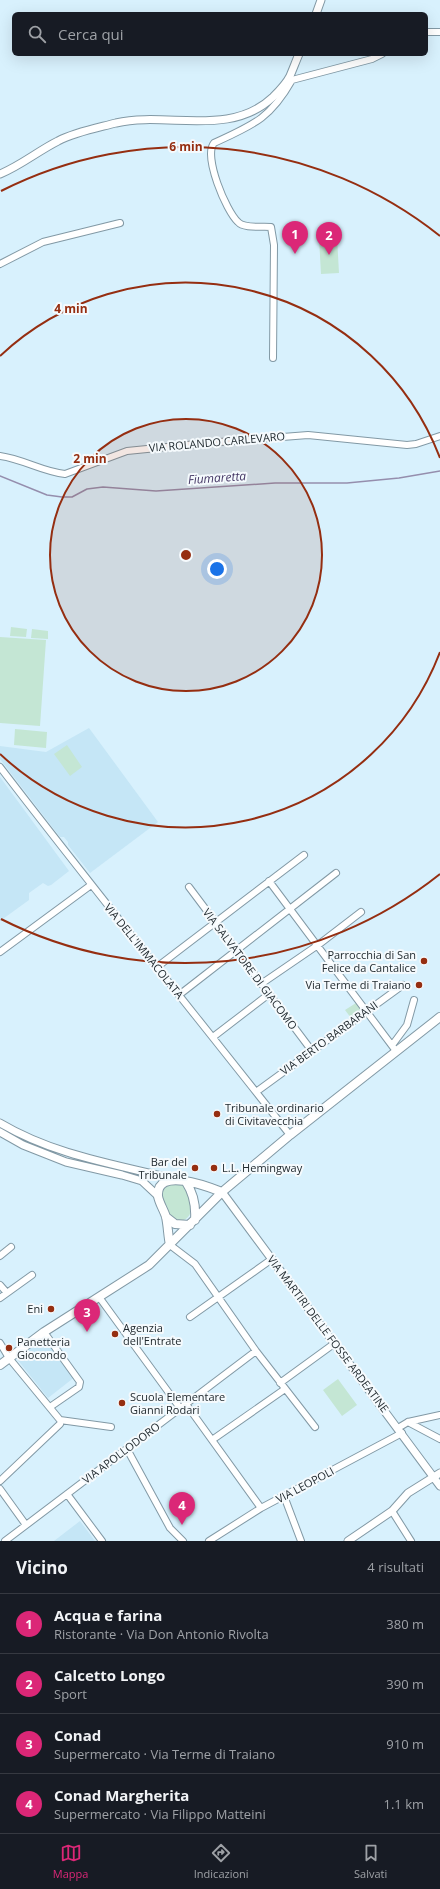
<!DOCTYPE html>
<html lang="it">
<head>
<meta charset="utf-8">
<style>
	:root { --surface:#171b24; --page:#20242c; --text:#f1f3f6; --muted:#9ea1a6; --line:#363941; --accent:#db2777 }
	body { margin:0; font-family:"Open Sans",sans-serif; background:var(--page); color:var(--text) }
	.you { position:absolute; left:217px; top:569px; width:14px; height:14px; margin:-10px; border:3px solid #fff; border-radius:50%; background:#1a73e8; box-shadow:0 0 0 6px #1a73e833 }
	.badge { display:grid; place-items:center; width:26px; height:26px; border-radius:50%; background:var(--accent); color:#fff; font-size:13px; font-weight:700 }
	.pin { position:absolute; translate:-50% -33px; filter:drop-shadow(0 1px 2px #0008) }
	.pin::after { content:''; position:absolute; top:21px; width:14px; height:12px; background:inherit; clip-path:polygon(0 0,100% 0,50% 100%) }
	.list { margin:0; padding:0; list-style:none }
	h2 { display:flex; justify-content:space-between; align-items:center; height:52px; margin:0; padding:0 16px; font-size:17px }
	h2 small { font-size:13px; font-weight:400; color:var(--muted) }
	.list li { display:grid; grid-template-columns:26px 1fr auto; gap:12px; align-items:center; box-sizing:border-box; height:60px; padding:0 16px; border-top:1px solid var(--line) }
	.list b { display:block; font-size:15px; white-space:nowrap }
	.list p { margin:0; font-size:13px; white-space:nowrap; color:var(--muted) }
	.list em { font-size:13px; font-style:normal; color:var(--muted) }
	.icon { flex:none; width:22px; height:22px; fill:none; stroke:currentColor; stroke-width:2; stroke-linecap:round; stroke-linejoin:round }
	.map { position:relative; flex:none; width:440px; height:1541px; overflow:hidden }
	.search { position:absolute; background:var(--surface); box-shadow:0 4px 16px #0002; left:12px; right:12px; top:12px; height:44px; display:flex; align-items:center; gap:10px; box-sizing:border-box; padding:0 14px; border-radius:6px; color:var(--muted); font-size:15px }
	.sheet { height:292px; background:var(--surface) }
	nav { display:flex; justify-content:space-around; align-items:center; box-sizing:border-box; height:56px; border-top:1px solid var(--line); background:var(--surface); font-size:11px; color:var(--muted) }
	nav a { display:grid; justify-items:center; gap:2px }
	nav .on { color:var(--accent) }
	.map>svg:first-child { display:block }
	.built { fill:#c5e6f6 }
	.green { fill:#c4e6d4 }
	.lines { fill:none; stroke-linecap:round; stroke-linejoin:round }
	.stream { stroke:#958ead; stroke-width:1.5 }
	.minor-casing { stroke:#8299a5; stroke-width:8 }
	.tertiary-casing { stroke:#8299a5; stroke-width:9 }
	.secondary-casing { stroke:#8299a5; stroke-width:10 }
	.minor { stroke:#fff; stroke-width:6 }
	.tertiary { stroke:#fff; stroke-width:7 }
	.secondary { stroke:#fff; stroke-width:8 }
	.ring { fill:none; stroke:#952e11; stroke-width:2 }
	.poi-dot { fill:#952e11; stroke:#f5fafd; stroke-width:1.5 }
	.labels { text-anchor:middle; stroke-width:4; stroke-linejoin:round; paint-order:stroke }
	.street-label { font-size:11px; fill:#222b30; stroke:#f5fafd }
	.poi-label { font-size:11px; fill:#222b30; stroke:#f5fafd; text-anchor:start }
	.water-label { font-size:12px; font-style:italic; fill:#463966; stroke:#f5fafd }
	.centre { fill:#952e11; stroke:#f5fafd; stroke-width:2 }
	.ring-label { font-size:12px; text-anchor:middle; font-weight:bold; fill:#952e11; stroke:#f5fafd; stroke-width:4; stroke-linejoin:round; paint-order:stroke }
</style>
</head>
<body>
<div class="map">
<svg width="440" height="1541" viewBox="0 0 440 1541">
	<rect width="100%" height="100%" fill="#d8f1fd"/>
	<path class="built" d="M 89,728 L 158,822 L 90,873 L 68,845 L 68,842 L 64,837 L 60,837 L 0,759 L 0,746 L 46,752 Z
		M 0,777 L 69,871 L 51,885 L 48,886 L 43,883 L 29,893 L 29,900 L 0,921 Z
		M 45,1337 L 76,1376 L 48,1398 L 17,1359 Z
		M 80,1521 L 95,1541 L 54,1541 Z"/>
	<path class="green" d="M 337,237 L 339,273 L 321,274 L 319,238 Z
		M 11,627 L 27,629 L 26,637 L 10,636 Z
		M 32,629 L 48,631 L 48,639 L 31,638 Z
		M 0,637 L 46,640 L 40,726 L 0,723 Z
		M 15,729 L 47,732 L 46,748 L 14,745 Z
		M 67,745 L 82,767 L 70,776 L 54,754 Z
		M 356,1003 L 362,1011 L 351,1018 L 345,1010 Z
		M 169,1183 L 183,1185 C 192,1197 198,1222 176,1221 C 166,1211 155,1194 169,1183 Z
		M 338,1379 L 357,1405 L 342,1416 L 323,1390 Z"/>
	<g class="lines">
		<path class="stream" d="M 0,476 L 47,495 L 62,497 L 72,497 L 87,489 L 103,487 L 156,491 L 275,483 L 347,483 L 399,478 L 440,471"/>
		<defs>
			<path id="minor" d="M 426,32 L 440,32
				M 290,78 L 292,80 L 372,59 L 382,54
				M 0,264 L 43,242 L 120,223
				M 273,358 L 274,245 L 271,227 C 262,226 244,229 238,222 C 226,211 203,156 214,143 C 253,125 270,119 292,80
				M 0,456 C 23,459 43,472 65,474 L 127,451 L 207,443 L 308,435 L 407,445 L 416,444 L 440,436
				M 0,767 C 95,891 193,1012 290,1135
				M 269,881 L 396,1051
				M 189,887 L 312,1051
				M 0,952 L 91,885
				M 157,967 L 304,855
				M 261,984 L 318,945 L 361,912
				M 179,995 L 336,873
				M 213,1037 L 269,994
				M 393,1044 L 407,1025 L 414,1000
				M 256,1092 L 403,985
				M 170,1245 L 195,1264 L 256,1351 L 315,1427
				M 0,1256 L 11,1247
				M 0,1285 L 7,1293
				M 99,1297 L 180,1408
				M 0,1298 L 32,1275
				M 190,1317 L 272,1259
				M 44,1332 L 80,1382 L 79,1387 L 50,1407
				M 0,1343 L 9,1358 L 60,1420 L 111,1427
				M 280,1383 L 335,1343
				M 186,1404 L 261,1508
				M 408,1422 L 440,1439
				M 398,1428 L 408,1422 L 440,1415
				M 212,1440 L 285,1389
				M 127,1449 L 170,1528 L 183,1541
				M 0,1481 L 60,1424
				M 0,1489 L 26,1525
				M 67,1494 L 102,1541
				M 284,1496 L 301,1541
				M 392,1511 L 411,1541
				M 5,1541 L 256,1351
				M 209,1541 L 261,1508 L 402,1433"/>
			<path id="tertiary" d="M 316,14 L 321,0
				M 0,174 C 20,166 38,151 58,141 C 75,132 97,128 116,123 C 167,111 230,138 273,97 C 279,91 286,84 290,76 C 293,69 296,61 299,54
				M 0,1123 C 54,1155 114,1164 174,1179
				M 0,1132 L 23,1145 L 66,1162 L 122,1175 L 142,1181 L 158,1196
				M 222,1192 L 440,1486
				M 348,1541 L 392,1511 L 408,1493 L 440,1473"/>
			<path id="secondary" d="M 186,1182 C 194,1194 196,1206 195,1220
				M 166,1217 L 175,1224 L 190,1225
				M 170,1245 C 168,1236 168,1226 166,1217 C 164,1210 159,1203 158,1196 C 156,1166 209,1187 222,1192
				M 0,1365 L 44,1332 L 149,1265 L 222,1192 L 290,1135 L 440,1017"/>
		</defs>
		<use href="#minor" class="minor-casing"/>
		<use href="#tertiary" class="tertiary-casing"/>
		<use href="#secondary" class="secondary-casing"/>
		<use href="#minor" class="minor"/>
		<use href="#tertiary" class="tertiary"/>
		<use href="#secondary" class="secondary"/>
	</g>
	<circle cx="186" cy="555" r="136" fill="#952e11" fill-opacity=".12"/>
	<g class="ring">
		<circle cx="186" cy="555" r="136"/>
		<path d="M440 652A272 272 0 0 1 0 754M0 356A272 272 0 0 1 440 458"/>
		<path d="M440 874A408 408 0 0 1 1 919M1 191A408 408 0 0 1 440 236"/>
	</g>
	<g class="poi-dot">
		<circle cx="424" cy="961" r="4"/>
		<circle cx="419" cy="985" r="4"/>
		<circle cx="217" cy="1114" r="4"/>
		<circle cx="195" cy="1168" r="4"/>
		<circle cx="214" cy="1168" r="4"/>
		<circle cx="51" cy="1309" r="4"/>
		<circle cx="115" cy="1334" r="4"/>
		<circle cx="9" cy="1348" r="4"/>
		<circle cx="122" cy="1403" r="4"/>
	</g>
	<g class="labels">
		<g class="street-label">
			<text transform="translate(217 442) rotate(-5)" y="4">VIA ROLANDO CARLEVARO</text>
			<text transform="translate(144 951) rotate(51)" y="4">VIA DELL'IMMACOLATA</text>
			<text transform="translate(250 969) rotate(53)" y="4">VIA SALVATORE DI GIACOMO</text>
			<text transform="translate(329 1038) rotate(-36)" y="4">VIA BERTO BARBARANI</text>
			<text transform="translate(328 1334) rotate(53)" y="4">VIA MARTIRI DELLE FOSSE ARDEATINE</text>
			<text transform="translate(121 1453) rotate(-37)" y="4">VIA APOLLODORO</text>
			<text transform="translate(305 1485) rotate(-28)" y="4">VIA LEOPOLI</text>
		</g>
		<g class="poi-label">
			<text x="416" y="959" text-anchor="end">Parrocchia di San<tspan x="416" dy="13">Felice da Cantalice</tspan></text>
			<text x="411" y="989" text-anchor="end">Via Terme di Traiano</text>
			<text x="225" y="1112">Tribunale ordinario<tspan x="225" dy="13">di Civitavecchia</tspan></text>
			<text x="187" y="1166" text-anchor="end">Bar del<tspan x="187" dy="13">Tribunale</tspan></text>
			<text x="222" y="1172">L.L. Hemingway</text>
			<text x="43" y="1313" text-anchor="end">Eni</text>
			<text x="123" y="1332">Agenzia<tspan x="123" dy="13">dell'Entrate</tspan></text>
			<text x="17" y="1346">Panetteria<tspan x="17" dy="13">Giocondo</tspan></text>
			<text x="130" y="1401">Scuola Elementare<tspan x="130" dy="13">Gianni Rodari</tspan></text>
		</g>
		<g class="water-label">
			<text transform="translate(217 478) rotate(-4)" y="4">Fiumaretta</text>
		</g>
	</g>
	<circle cx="186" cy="555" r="6" class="centre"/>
	<g class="ring-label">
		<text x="186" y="151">6 min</text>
		<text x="71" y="313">4 min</text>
		<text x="90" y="463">2 min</text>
	</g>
</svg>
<div class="you"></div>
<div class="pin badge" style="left:295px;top:254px">1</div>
<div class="pin badge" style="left:329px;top:255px">2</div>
<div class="pin badge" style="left:87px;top:1332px">3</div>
<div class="pin badge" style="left:182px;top:1525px">4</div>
<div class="search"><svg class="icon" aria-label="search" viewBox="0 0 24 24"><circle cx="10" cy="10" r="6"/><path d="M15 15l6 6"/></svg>Cerca qui</div>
</div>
<section class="sheet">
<h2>Vicino<small>4 risultati</small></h2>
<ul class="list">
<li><span class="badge">1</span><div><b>Acqua e farina</b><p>Ristorante · Via Don Antonio Rivolta</p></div><em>380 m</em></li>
<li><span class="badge">2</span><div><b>Calcetto Longo</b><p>Sport</p></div><em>390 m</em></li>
<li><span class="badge">3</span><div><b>Conad</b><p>Supermercato · Via Terme di Traiano</p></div><em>910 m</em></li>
<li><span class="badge">4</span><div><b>Conad Margherita</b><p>Supermercato · Via Filippo Matteini</p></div><em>1.1 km</em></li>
</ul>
</section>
<nav>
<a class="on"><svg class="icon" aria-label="map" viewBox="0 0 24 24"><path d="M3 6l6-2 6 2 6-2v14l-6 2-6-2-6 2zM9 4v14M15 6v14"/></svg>Mappa</a>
<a><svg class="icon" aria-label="directions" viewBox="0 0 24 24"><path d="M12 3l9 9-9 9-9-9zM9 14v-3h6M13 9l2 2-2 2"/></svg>Indicazioni</a>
<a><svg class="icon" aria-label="saved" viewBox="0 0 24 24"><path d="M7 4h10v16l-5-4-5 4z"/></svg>Salvati</a>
</nav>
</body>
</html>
